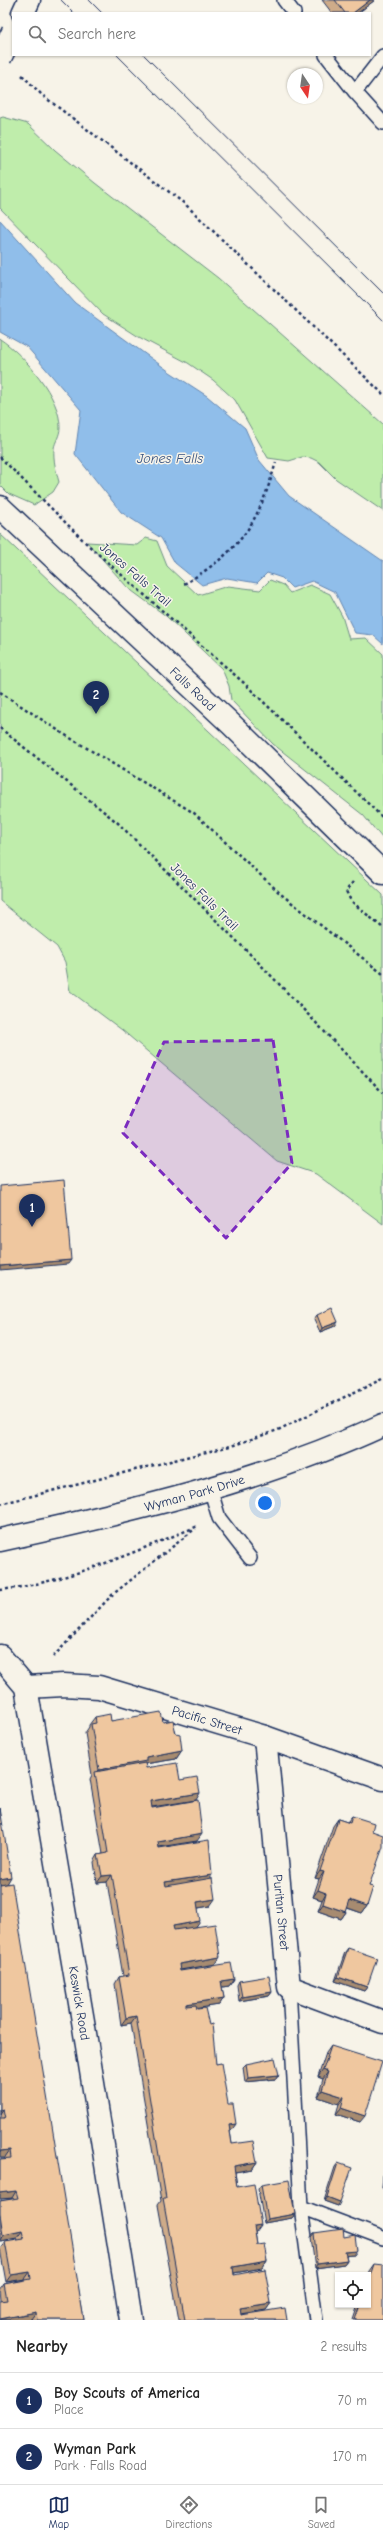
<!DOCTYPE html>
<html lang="en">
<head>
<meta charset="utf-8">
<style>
	:root { --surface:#fff; --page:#f2f2f2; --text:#222; --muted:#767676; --line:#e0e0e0; --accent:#1b2f5e }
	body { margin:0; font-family:"Comic Neue",sans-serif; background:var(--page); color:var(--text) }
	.controls { position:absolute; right:12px; bottom:12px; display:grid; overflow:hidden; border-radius:0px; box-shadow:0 1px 3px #0004 }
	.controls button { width:36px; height:36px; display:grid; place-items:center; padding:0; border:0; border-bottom:1px solid var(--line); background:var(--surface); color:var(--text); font:20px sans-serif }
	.compass { position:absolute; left:287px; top:68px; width:36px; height:36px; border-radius:50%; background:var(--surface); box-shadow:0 1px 3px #0004; rotate:167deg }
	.you { position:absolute; left:265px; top:1503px; width:14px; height:14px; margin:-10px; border:3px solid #fff; border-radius:50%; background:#1a73e8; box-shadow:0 0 0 6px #1a73e833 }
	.badge { display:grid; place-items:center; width:26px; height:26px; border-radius:50%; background:var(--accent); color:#fff; font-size:13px; font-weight:700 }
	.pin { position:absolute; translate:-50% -33px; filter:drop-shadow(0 1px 2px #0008) }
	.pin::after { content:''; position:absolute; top:21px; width:14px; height:12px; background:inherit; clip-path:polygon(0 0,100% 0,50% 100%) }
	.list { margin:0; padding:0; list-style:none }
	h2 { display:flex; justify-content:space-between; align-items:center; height:52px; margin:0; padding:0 16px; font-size:17px }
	h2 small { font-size:13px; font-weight:400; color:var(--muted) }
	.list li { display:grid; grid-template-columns:26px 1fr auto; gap:12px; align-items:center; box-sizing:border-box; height:56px; padding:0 16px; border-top:1px solid var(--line) }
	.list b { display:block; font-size:15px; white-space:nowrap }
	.list p { margin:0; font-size:13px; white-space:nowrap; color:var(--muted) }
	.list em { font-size:13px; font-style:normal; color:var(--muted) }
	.icon { flex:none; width:22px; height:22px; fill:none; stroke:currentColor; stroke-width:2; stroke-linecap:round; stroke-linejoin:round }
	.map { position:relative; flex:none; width:383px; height:2320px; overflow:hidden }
	.search { position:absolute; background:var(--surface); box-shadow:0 1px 3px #0004; left:12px; right:12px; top:12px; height:44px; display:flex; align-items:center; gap:10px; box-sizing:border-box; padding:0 14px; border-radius:0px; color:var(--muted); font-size:15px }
	.sheet { height:164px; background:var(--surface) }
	nav { display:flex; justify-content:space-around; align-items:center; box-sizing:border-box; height:56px; border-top:1px solid var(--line); background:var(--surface); font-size:11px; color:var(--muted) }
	nav a { display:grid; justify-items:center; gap:2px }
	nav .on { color:var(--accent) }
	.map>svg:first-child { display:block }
	.green { fill:#bfedab; stroke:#6d8e84 }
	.water { fill:#90beea; stroke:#6185b2 }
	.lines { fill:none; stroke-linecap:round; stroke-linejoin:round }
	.service-casing { stroke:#1b2f5e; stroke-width:16 }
	.minor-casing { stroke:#1b2f5e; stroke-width:25 }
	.tertiary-casing { stroke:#1b2f5e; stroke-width:25 }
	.secondary-casing { stroke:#1b2f5e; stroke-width:25 }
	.primary-casing { stroke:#1b2f5e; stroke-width:25 }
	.path { stroke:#1b2f5e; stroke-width:2.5; stroke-dasharray:3 3; stroke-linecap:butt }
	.service { stroke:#f7f3e8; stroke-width:13 }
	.minor { stroke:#f7f3e8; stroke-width:22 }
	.tertiary { stroke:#f7f3e8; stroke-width:22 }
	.secondary { stroke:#f7f3e8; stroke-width:22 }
	.primary { stroke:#f7f3e8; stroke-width:22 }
	.tram { stroke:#1b2f5e; stroke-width:1 }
	.primary-bridge-casing { stroke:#1b2f5e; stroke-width:25; stroke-linecap:butt }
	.primary-bridge { stroke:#f7f3e8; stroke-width:22 }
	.wall { fill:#ceab89; stroke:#1b2f5e }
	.shaded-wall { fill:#a78b6f; stroke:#1b2f5e }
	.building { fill:#efc79f; stroke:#1b2f5e }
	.marked { fill:#7b2cbf; fill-opacity:0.2; stroke:#7b2cbf; stroke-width:3; stroke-dasharray:8 5; stroke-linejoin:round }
	.labels { text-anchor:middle; stroke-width:3; stroke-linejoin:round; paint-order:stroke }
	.street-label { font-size:13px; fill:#1b2f5e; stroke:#f7f3e8 }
	.water-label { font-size:14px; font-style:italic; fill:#385381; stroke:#f7f3e8 }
</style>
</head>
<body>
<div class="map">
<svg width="383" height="2320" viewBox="0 0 383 2320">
	<rect width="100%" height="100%" fill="#f7f3e8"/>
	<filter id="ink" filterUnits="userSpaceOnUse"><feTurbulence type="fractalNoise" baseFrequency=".025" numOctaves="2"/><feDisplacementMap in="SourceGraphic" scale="8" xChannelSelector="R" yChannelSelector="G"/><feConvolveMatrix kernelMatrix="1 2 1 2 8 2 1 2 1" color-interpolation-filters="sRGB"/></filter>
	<g filter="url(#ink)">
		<path class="green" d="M 3,117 L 28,124 L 55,150 L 95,183 L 218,278 L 383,424 L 383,511 L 336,479 L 319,462 L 311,458 L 302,457 L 289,461 L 268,458 L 235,400 L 213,380 L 188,363 L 139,337 L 103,314 L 0,208 L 0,118 Z
			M 0,339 C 24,355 61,397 60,428 C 60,435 55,442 54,448 C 53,460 56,471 59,482 L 53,492 L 34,505 L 9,494 L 0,485 Z
			M 0,534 L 383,895 L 383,1224 L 316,1174 L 277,1161 L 122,1030 L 70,991 L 65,962 L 57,947 L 0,901 Z
			M 146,538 L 157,541 L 167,566 L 198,595 L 228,586 L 260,590 L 270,580 L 283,585 L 290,593 L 310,585 L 330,594 L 342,616 L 349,639 L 366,638 L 383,654 L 383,839 L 363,815 L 273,744 L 231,700 L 229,686 L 222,669 L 166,616 L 128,588 L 87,542 L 137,545 Z"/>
		<path class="water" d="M 0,220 L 75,303 L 170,372 L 207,396 L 245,428 L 259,460 L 289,496 L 383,561 L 383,644 L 373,635 L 355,633 L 335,592 L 312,581 L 292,588 L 282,578 L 267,573 L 257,583 L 227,578 L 202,585 L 175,563 L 161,538 L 121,512 L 75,454 L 81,410 L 27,347 L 0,332 Z"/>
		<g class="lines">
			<defs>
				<path id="service" d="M 284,0 L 294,13
					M 326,55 L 355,92 L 383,123
					M 355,92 L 383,56
					M 210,1488 L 219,1518 L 250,1558
					M 289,1987 L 301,2207 L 316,2320
					M 301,2207 L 383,2238"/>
				<g id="minor">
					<path id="s1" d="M 0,1540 C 130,1512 262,1481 383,1425"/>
					<path id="s2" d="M 26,1687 L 64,1685 L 99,1687 L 265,1737 L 383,1779"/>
					<path id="s3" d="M 265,1737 L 289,1987 L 383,2022"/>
				</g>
				<g id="tertiary">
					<path id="s4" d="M 0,1656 L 26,1687 L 83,2021 L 131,2320"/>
				</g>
				<g id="secondary">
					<path id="s5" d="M 0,507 L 231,724 L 383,873"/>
				</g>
				<path id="primary" d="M 23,13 L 29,0"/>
			</defs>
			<use href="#service" class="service-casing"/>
			<use href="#minor" class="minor-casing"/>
			<use href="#tertiary" class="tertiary-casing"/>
			<use href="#secondary" class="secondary-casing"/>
			<use href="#primary" class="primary-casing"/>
			<path class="path" d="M 22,75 L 42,95 L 185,204 L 383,394
				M 0,457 L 88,545 L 244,683 L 383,818
				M 184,584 C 240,551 258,525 276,462
				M 0,692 L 62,733 L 194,813 L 282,895 L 383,974
				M 0,728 L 118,823 L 258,962 L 383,1093
				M 353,882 L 346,891 L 351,901 L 383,928
				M 0,1504 L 234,1445 L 278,1430 L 383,1378
				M 0,1590 C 70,1582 133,1552 198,1526
				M 53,1657 L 112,1595 L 196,1528"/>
			<use href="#service" class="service"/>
			<use href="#minor" class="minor"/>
			<use href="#tertiary" class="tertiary"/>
			<use href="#secondary" class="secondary"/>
			<use href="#primary" class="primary"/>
			<path class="tram" d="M 61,0 L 74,13
				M 89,0 L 102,13
				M 117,55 L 383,320
				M 144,55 L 383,293"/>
			<defs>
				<path id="primary-bridge" d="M 0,58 L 13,32"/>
			</defs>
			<use href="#primary-bridge" class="primary-bridge-casing"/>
			<use href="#primary-bridge" class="primary-bridge"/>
		</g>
		<path class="wall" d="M 322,0 L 375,0 L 358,13 L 332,13 Z
			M 317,1315 L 335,1326 L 320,1332 L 314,1319 Z
			M 95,1717 L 111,1721 L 163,1722 L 176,1734 L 182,1750 L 176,1759 L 145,1764 L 146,1768 L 180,1780 L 196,1800 L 152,1807 L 152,1808 L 197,1841 L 159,1847 L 159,1848 L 212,1875 L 209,1878 L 210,1906 L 198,1908 L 196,1927 L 216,1964 L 180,1970 L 180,1971 L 234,1979 L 229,1986 L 222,1987 L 224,1998 L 219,2005 L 197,2008 L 216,2064 L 231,2131 L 230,2131 L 232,2144 L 257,2162 L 252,2169 L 235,2172 L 237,2187 L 256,2232 L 255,2232 L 257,2245 L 267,2261 L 262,2268 L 234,2273 L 234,2275 L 271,2303 L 266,2310 L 241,2314 L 241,2315 L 287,2320 L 179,2320 L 158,2205 L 161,2201 L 131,2023 L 121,2025 L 115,1984 L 119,1977 L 123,1976 L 107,1882 L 97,1883 L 94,1862 L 98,1855 L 103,1854 L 90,1779 L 92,1775 L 85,1733 L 89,1727 L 89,1725 Z
			M 0,1808 L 7,1884 L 84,2320 L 32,2320 L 31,2319 L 25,2320 L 0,2320 L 1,2301 L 0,2290 L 4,2284 L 25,2280 L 25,2279 L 6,2282 L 0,2249 L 5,2242 L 18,2240 L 17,2238 L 0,2241 L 0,2201 L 12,2199 L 12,2198 L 0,2199 L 0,2159 L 5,2159 L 5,2157 L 0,2157 Z
			M 352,1816 L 372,1831 L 369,1886 L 367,1906 L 362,1913 L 347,1908 L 346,1912 L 341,1919 L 318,1911 L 322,1900 L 313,1897 L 319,1879 L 315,1878 L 333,1826 L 338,1819 L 347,1822 Z
			M 348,1948 L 367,1987 L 364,1991 L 335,1981 L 345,1952 Z
			M 239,1981 L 272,1992 L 269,1996 L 239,2001 L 237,1985 Z
			M 331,2046 L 360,2122 L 336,2114 L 339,2104 L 318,2097 L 323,2079 L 318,2077 L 326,2053 Z
			M 246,2064 L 276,2079 L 245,2082 L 243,2067 Z
			M 338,2163 L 340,2202 L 338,2206 L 324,2201 L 335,2167 Z
			M 383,2175 L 383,2189 L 382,2188 Z
			M 261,2185 L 295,2214 L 292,2218 L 264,2223 L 258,2189 Z
			M 314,2233 L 344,2237 L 354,2255 L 346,2255 L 347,2260 L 344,2264 L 315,2268 L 311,2237 Z
			M 374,2264 L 383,2320 L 353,2320 L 358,2305 L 368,2305 L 368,2275 L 369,2271 Z"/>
		<path class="shaded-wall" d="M 370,0 L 375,0 L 358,13 L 353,13 Z
			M 71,1260 L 68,1264 L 0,1270 L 0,1266 Z
			M 338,1322 L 335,1326 L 320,1332 L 322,1328 Z
			M 182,1750 L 176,1759 L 144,1764 L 95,1775 L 99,1770 L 146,1757 Z
			M 200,1793 L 196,1800 L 146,1808 L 151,1801 Z
			M 202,1834 L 197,1841 L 153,1848 L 158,1842 Z
			M 320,1871 L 324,1872 L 319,1879 L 315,1878 Z
			M 112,1875 L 107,1882 L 97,1883 L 102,1876 Z
			M 212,1875 L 207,1882 L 161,1889 L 165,1882 Z
			M 11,1877 L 7,1884 L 0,1885 L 0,1879 Z
			M 318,1890 L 326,1893 L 322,1900 L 313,1897 Z
			M 215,1899 L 210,1906 L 192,1909 L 197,1902 Z
			M 350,1900 L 367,1906 L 362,1913 L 345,1907 Z
			M 323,1904 L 346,1912 L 341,1919 L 318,1911 Z
			M 200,1921 L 195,1928 L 168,1933 L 173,1926 Z
			M 220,1957 L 216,1964 L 174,1971 L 179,1964 Z
			M 338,1977 L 367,1987 L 364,1991 L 335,1981 Z
			M 234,1979 L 229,1986 L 216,1988 L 221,1981 Z
			M 272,1992 L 269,1996 L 239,2001 L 242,1997 Z
			M 224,1998 L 219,2005 L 181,2011 L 186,2004 Z
			M 136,2016 L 131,2023 L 121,2025 L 126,2018 Z
			M 323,2070 L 328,2072 L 323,2079 L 318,2077 Z
			M 279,2075 L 276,2079 L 245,2082 L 248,2078 Z
			M 322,2090 L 344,2097 L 339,2104 L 318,2097 Z
			M 341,2108 L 365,2116 L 360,2122 L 336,2114 Z
			M 3,2109 L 0,2114 L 0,2110 Z
			M 236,2124 L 231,2131 L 224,2132 L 229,2125 Z
			M 10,2150 L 5,2157 L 0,2157 L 0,2151 Z
			M 257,2162 L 252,2169 L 229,2173 L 234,2166 Z
			M 16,2191 L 12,2198 L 0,2199 L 0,2193 Z
			M 327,2197 L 340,2202 L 338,2206 L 324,2201 Z
			M 295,2214 L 292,2218 L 264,2223 L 267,2219 Z
			M 261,2225 L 256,2232 L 249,2233 L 254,2226 Z
			M 22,2231 L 17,2238 L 0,2241 L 0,2240 L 3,2235 Z
			M 357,2251 L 354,2255 L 343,2256 L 345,2252 Z
			M 347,2260 L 344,2264 L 315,2268 L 317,2264 Z
			M 267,2261 L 262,2268 L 228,2274 L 233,2267 Z
			M 30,2272 L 25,2279 L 6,2282 L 11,2275 Z
			M 271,2303 L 266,2310 L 235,2315 L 240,2308 Z
			M 36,2312 L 31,2319 L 25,2320 L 0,2320 L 0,2319 Z"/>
		<path class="building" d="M 335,0 L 370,0 L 353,13 L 345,13 Z
			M 64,1180 L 71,1260 L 0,1266 L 0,1186 Z
			M 332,1308 L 338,1322 L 322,1328 L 317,1315 Z
			M 161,1712 L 163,1722 L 173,1720 L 176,1734 L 180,1735 L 182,1750 L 146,1757 L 146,1761 L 99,1770 L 91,1724 L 96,1723 L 95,1717 L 110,1714 L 111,1721 Z
			M 145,1763 L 146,1768 L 177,1763 L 180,1780 L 197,1777 L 200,1793 L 151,1801 L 152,1808 L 198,1800 L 202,1834 L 158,1842 L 159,1848 L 209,1840 L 212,1875 L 165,1882 L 166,1886 L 212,1878 L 215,1899 L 197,1902 L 200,1921 L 173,1926 L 174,1930 L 215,1924 L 220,1957 L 179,1964 L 180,1971 L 231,1963 L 234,1979 L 221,1981 L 224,1998 L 186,2004 L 186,2006 L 196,2005 L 197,2009 L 205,2008 L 209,2025 L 212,2024 L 216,2064 L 221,2063 L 228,2104 L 233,2104 L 236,2124 L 229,2125 L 232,2144 L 253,2141 L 257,2162 L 234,2166 L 237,2187 L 254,2184 L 261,2225 L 254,2226 L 257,2245 L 264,2244 L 267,2261 L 233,2267 L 234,2275 L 265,2269 L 271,2303 L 240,2308 L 241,2315 L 285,2308 L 287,2320 L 185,2320 L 163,2198 L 166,2198 L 136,2016 L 126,2018 L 119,1977 L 129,1975 L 112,1875 L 102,1876 L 98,1855 L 108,1853 L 95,1772 Z
			M 0,1808 L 11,1877 L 0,1879 Z
			M 352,1816 L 374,1823 L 372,1831 L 383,1835 L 383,1847 L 369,1886 L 373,1887 L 367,1906 L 350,1900 L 346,1912 L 323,1904 L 326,1893 L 318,1890 L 324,1872 L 320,1871 L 338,1819 L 350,1823 Z
			M 12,1883 L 84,2320 L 37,2320 L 36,2312 L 0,2319 L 0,2301 L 7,2300 L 4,2284 L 31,2279 L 30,2272 L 11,2275 L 5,2242 L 24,2239 L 22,2231 L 3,2235 L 0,2214 L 0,2201 L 18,2198 L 16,2191 L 0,2193 L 0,2159 L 11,2158 L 10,2150 L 0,2151 L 0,2118 L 5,2118 L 3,2109 L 0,2110 L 0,1885 Z
			M 348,1948 L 377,1958 L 367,1987 L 338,1977 Z
			M 269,1976 L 272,1992 L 242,1997 L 239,1981 Z
			M 331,2046 L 382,2062 L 365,2116 L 341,2108 L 344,2097 L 322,2090 L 328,2072 L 323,2070 Z
			M 275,2058 L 279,2075 L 248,2078 L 246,2064 Z
			M 338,2163 L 352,2168 L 340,2202 L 327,2197 Z
			M 289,2180 L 295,2214 L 267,2219 L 261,2185 Z
			M 343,2229 L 344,2237 L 355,2235 L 357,2251 L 345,2252 L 347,2260 L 317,2264 L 314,2233 Z
			M 374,2264 L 383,2265 L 383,2320 L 355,2320 L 360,2305 L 368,2305 L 368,2282 Z"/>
	</g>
	<path class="marked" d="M 273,1040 L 292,1163 L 226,1238 L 123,1133 L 164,1042 Z"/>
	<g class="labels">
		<g class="street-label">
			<text transform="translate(136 574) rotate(41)" y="5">Jones Falls Trail</text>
			<text dy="5" stroke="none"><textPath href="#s5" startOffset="265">Falls Road</textPath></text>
			<text transform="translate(205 896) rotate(45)" y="5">Jones Falls Trail</text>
			<text dy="5" stroke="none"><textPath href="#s1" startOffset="200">Wyman Park Drive</textPath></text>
			<text dy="5" stroke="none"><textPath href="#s2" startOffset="186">Pacific Street</textPath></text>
			<text dy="5" stroke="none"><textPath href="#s3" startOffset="176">Puritan Street</textPath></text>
			<text dy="5" stroke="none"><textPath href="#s4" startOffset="361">Keswick Road</textPath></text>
		</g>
		<g class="water-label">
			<text x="170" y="463">Jones Falls</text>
		</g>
	</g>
</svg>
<div class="controls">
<button><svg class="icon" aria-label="locate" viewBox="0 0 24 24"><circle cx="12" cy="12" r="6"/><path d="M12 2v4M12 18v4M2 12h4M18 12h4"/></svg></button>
</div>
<svg class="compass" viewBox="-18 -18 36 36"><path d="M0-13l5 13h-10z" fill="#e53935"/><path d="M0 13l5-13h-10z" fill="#767676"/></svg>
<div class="you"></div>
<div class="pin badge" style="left:32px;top:1227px">1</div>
<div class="pin badge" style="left:96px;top:714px">2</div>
<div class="search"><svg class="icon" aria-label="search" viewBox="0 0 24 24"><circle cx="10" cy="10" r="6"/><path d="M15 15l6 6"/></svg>Search here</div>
</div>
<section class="sheet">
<h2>Nearby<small>2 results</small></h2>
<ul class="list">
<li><span class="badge">1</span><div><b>Boy Scouts of America</b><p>Place</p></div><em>70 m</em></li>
<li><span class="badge">2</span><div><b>Wyman Park</b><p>Park · Falls Road</p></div><em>170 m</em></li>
</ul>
</section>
<nav>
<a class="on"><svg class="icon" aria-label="map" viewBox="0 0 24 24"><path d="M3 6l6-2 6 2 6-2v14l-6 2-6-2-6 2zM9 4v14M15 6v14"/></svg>Map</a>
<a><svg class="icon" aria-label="directions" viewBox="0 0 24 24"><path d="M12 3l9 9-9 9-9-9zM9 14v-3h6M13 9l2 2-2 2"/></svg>Directions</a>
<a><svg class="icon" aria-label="saved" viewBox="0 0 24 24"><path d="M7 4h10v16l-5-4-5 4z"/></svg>Saved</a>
</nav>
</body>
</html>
